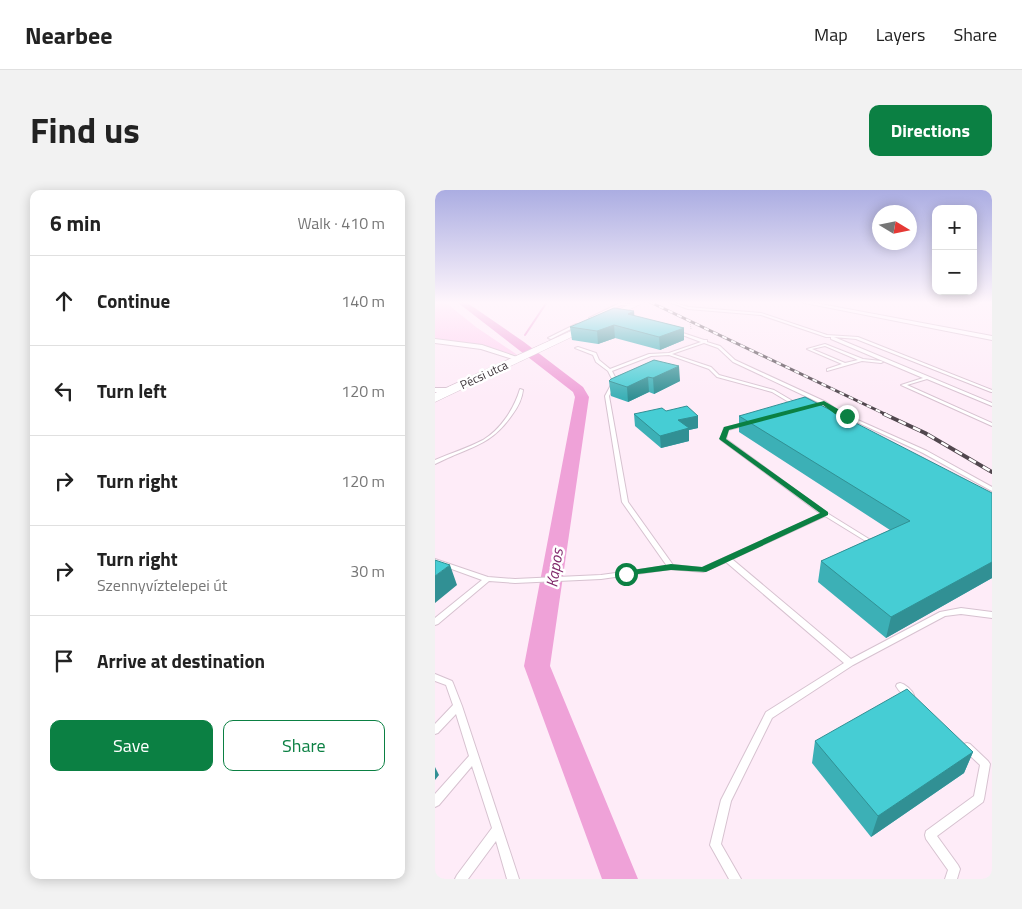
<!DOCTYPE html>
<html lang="en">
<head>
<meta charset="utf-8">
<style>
	:root { --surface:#fff; --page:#f2f2f2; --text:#222; --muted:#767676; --line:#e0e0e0; --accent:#0b8043 }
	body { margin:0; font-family:"Titillium Web",sans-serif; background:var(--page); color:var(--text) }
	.controls { position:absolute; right:15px; top:15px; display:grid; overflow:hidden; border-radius:10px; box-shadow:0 2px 12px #0003 }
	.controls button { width:45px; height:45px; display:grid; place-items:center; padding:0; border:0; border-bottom:1px solid var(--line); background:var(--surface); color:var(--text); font:25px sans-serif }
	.compass { position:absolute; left:437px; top:15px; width:45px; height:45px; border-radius:50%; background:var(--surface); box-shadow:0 2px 12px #0003; rotate:100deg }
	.stop { position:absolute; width:15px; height:15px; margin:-11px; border:4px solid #0b8043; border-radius:50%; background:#fff }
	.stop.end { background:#0b8043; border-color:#fff; box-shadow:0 1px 5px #0008 }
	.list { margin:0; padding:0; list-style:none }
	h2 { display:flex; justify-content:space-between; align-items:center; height:65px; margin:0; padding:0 20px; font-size:21px }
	h2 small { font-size:16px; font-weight:400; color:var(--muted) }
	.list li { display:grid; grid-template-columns:32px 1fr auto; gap:15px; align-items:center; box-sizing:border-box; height:90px; padding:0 20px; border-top:1px solid var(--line) }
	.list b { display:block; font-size:19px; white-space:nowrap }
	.list p { margin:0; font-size:16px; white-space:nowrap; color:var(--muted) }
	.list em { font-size:16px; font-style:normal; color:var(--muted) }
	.actions { display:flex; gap:10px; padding:15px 20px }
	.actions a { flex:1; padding:11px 0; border:1px solid var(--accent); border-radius:10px; text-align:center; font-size:18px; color:var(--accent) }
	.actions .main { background:var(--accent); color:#fff }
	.icon { flex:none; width:28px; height:28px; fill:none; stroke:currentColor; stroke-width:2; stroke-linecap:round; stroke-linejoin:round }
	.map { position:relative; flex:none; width:557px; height:689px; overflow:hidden; border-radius:10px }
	header { display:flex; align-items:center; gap:30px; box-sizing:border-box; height:70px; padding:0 25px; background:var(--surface); border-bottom:1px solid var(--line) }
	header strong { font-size:24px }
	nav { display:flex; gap:28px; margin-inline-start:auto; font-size:18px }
	.intro { display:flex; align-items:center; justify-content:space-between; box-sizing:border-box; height:120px; padding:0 30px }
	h1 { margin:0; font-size:35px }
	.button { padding:12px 22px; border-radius:10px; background:var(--accent); color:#fff; font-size:18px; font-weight:700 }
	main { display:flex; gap:30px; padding:0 30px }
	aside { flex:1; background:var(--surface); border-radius:10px; box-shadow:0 2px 12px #0003 }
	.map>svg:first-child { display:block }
	.green { fill:#fecfef }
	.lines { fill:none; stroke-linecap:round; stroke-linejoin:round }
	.stream { stroke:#efa2d8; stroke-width:2 }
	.river { fill:#efa2d8; fill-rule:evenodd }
	.lane-casing { stroke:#d7c2d0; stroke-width:2 }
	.street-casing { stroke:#d7c2d0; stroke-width:2 }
	.secondary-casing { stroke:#d7c2d0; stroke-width:1 }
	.path { stroke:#bbacb6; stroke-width:1; stroke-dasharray:1 1; stroke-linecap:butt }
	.lane { fill:#fff; fill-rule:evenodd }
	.street { fill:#fff; fill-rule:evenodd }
	.secondary { fill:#fff; fill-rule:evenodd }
	.rail-far1-casing { stroke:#51474e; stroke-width:3 }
	.rail-casing { stroke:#51474e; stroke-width:4 }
	.rail-far1 { stroke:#fff; stroke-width:2; stroke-dasharray:5; stroke-linecap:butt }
	.rail { stroke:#fff; stroke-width:2.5; stroke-dasharray:8; stroke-linecap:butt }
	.wall { fill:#3cb0b6 }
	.shaded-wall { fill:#319094 }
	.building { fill:#46cdd4; stroke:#319094 }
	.route { fill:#0b8043 }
	.labels { text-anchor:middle; stroke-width:5; stroke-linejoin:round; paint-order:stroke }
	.far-street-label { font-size:12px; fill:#3d343a; stroke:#fff }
	.water-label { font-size:16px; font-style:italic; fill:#80286b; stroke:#fff }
</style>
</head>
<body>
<header>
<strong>Nearbee</strong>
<nav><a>Map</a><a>Layers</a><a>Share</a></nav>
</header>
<div class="intro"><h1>Find us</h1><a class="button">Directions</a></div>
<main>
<aside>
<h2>6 min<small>Walk · 410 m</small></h2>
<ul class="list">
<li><svg class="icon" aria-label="ahead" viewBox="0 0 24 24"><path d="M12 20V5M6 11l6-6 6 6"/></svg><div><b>Continue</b></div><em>140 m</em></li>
<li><svg class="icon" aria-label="left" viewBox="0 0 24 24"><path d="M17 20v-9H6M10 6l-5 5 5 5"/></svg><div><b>Turn left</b></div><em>120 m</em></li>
<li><svg class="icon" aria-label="right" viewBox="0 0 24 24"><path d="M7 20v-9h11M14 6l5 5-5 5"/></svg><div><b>Turn right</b></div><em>120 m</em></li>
<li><svg class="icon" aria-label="right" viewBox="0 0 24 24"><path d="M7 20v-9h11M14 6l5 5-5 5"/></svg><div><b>Turn right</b><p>Szennyvíztelepei út</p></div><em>30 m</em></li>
<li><svg class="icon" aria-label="arrive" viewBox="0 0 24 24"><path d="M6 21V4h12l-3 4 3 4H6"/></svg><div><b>Arrive at destination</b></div></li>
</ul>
<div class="actions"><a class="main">Save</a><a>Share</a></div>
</aside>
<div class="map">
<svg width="557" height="689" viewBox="0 0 557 689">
	<rect width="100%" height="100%" fill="#feecf8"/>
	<path class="green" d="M 0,112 L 10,112 L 41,137 L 84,166 L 49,156 L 0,150 Z"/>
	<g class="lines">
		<path class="stream" d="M 90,145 L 112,112"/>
		<path class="river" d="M 22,112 L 31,112 L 89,152 L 148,197 L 154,207 L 115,476 L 203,689 L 167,689 L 89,476 L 140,207 L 138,202 Z"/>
		<defs>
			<path id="lane" d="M 234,112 L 237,112 L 253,117 L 326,123 L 392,145 L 423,147 L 557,200 L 557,202 L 556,202 L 421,149 L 399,147 L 557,213 L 557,216 L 492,189 L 472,195 L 557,233 L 557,236 L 466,195 L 488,188 L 396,149 L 396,147 L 391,147 L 326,125 L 253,119 Z
				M 185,113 L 200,115 L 199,116 L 186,115 L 157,129 L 154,128 Z
				M 141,134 L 144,135 L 116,149 L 113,148 Z
				M 242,141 L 269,150 L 272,150 L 272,152 L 285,156 L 300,170 L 391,212 L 404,221 L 421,224 L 421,226 L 416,227 L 492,261 L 557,297 L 557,301 L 555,300 L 488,263 L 409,226 L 400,223 L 388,214 L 374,217 L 374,215 L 385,213 L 298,172 L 283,158 L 269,153 L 237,164 L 276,177 L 284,185 L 339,200 L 361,213 L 357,214 L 337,202 L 282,187 L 274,179 L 234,165 L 216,166 L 177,181 L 182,191 L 174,206 L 193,312 L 238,375 L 267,378 L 386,324 L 286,250 L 286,249 L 289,238 L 310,233 L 312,234 L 312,235 L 293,240 L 291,249 L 392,323 L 434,349 L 433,350 L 429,350 L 390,326 L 297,369 L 416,469 L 505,422 L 526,418 L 557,422 L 557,428 L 526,424 L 510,426 L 418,475 L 337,528 L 296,611 L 286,654 L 306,689 L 294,689 L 275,655 L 286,610 L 331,522 L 409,473 L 291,372 L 268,382 L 236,379 L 166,389 L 80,393 L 54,391 L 3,434 L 0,435 L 0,428 L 47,390 L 0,373 L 0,369 L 53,387 L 80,389 L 166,385 L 232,376 L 187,312 L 170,206 L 178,191 L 173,181 L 161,172 L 158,165 L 140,158 L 143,157 L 161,163 L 164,170 L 175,179 L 214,164 L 234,163 L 266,152 L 242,143 Z
				M 390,154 L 428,169 L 446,171 L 448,172 L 446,173 L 427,171 L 392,181 L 392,179 L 407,174 L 372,159 ZM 390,156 L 423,170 L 410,173 L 377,159 Z
				M 85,199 L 88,200 C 87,209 83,217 77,225 C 61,248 47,254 22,264 C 14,267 7,271 0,274 L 0,270 C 16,263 33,258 48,250 C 66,239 79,219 85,199 Z
				M 0,484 L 17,491 L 18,493 L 27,516 L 84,689 L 72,689 L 61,651 L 33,689 L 20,689 L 22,685 L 57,638 L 37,576 L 4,615 L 0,617 L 0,604 L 34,566 L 21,524 L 3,543 L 0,544 L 0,534 L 18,515 L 11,495 L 0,491 Z
				M 465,493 C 470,494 477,500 479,505 L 478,507 C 471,510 464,501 461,496 L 462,494 Z
				M 532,553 L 535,554 L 553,571 L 555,574 L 549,609 L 548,612 L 502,646 L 523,675 L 525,679 L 522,689 L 510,689 L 513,680 L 491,649 L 490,645 L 491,641 L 539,606 L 545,575 L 529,560 L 527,557 L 529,554 Z"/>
			<path id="street" d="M 365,112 L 375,112 L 557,146 L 557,150 Z
				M 0,149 L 47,155 L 88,169 L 84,171 L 46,159 L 0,153 Z
				M 0,198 L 16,198 L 20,200 L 16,202 L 0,202 Z"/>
			<path id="secondary" d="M 200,112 L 210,112 L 0,212 L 0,203 Z"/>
		</defs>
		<use href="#lane" class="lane-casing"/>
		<use href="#street" class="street-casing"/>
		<use href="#secondary" class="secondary-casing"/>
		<path class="path" d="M 255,132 L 256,139"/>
		<use href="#lane" class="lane"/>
		<use href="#street" class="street"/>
		<use href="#secondary" class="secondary"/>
		<defs>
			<path id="rail-far1" d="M 215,112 L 452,225"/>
			<path id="rail" d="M 449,224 L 490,243 L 557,282"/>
		</defs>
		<use href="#rail-far1" class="rail-far1-casing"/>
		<use href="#rail" class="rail-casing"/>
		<use href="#rail-far1" class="rail-far1"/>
		<use href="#rail" class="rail"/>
	</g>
	<path class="wall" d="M 199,121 L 199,126 L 249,138 L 249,150 L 225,160 L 180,148 L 163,154 L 137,150 L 135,137 Z
		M 219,170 L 245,191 L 219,204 L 214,202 L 193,212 L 176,206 L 174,191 Z
		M 231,221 L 263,226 L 263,238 L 254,240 L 254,251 L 226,258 L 200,236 L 199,224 Z
		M 304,226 L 557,303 L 557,388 L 451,448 L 383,392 L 386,371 L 455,340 L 304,242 Z
		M 380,551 L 538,562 L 529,583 L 436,647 L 377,573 Z"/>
	<path class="shaded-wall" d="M 199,121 L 200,133 L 193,124 Z
		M 179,135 L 180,148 L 163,154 L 162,141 Z
		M 249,138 L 249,150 L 225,160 L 224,147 Z
		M 244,176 L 245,191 L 219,204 L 218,188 Z
		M 213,187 L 214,202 L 193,212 L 192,197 Z
		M 263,226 L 263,238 L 254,240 L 254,251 L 226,258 L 225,246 L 243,230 Z
		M 557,372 L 557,388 L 451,448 L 456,427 Z
		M 15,375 L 22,395 L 0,413 L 0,386 Z
		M 538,562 L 529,583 L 436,647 L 443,626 Z
		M 0,577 L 4,585 L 0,590 Z"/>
	<path class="building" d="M 179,118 L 199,121 L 193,124 L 249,138 L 224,147 L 179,135 L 162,141 L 135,137 Z
		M 219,170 L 244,176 L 218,188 L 213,187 L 192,197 L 174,191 L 176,189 Z
		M 370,207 L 557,303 L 557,372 L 456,427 L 386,371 L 475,331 L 304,226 Z
		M 252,216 L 263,226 L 243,230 L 254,238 L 225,246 L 199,224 L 227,218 L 231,221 Z
		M 0,370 L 15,375 L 0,386 Z
		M 472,499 L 538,562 L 443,626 L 380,551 Z"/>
	<linearGradient id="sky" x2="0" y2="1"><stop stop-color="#abade2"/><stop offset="0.54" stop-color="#fff6fc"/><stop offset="1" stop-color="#fff6fc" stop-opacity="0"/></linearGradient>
	<rect width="557" height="208" fill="url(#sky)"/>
	<path class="route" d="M 389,211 L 415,226 L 412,228 L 400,224 L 388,215 L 294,240 L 291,249 L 393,322 L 393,325 L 271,382 L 236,380 L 187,386 L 187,382 L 191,381 L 236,374 L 267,377 L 385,323 L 284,249 L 289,237 Z"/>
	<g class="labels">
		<g class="far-street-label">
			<text transform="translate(49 185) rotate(-25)" y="4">Pécsi utca</text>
		</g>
		<g class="water-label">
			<text transform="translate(119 378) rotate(-81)" y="6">Kapos</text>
		</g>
	</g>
</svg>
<div class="controls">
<button>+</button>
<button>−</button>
</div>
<svg class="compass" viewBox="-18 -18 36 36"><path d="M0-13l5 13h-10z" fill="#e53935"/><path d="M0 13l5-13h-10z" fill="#767676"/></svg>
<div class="stop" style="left:191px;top:384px"></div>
<div class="stop end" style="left:412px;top:226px"></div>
</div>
</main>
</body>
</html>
